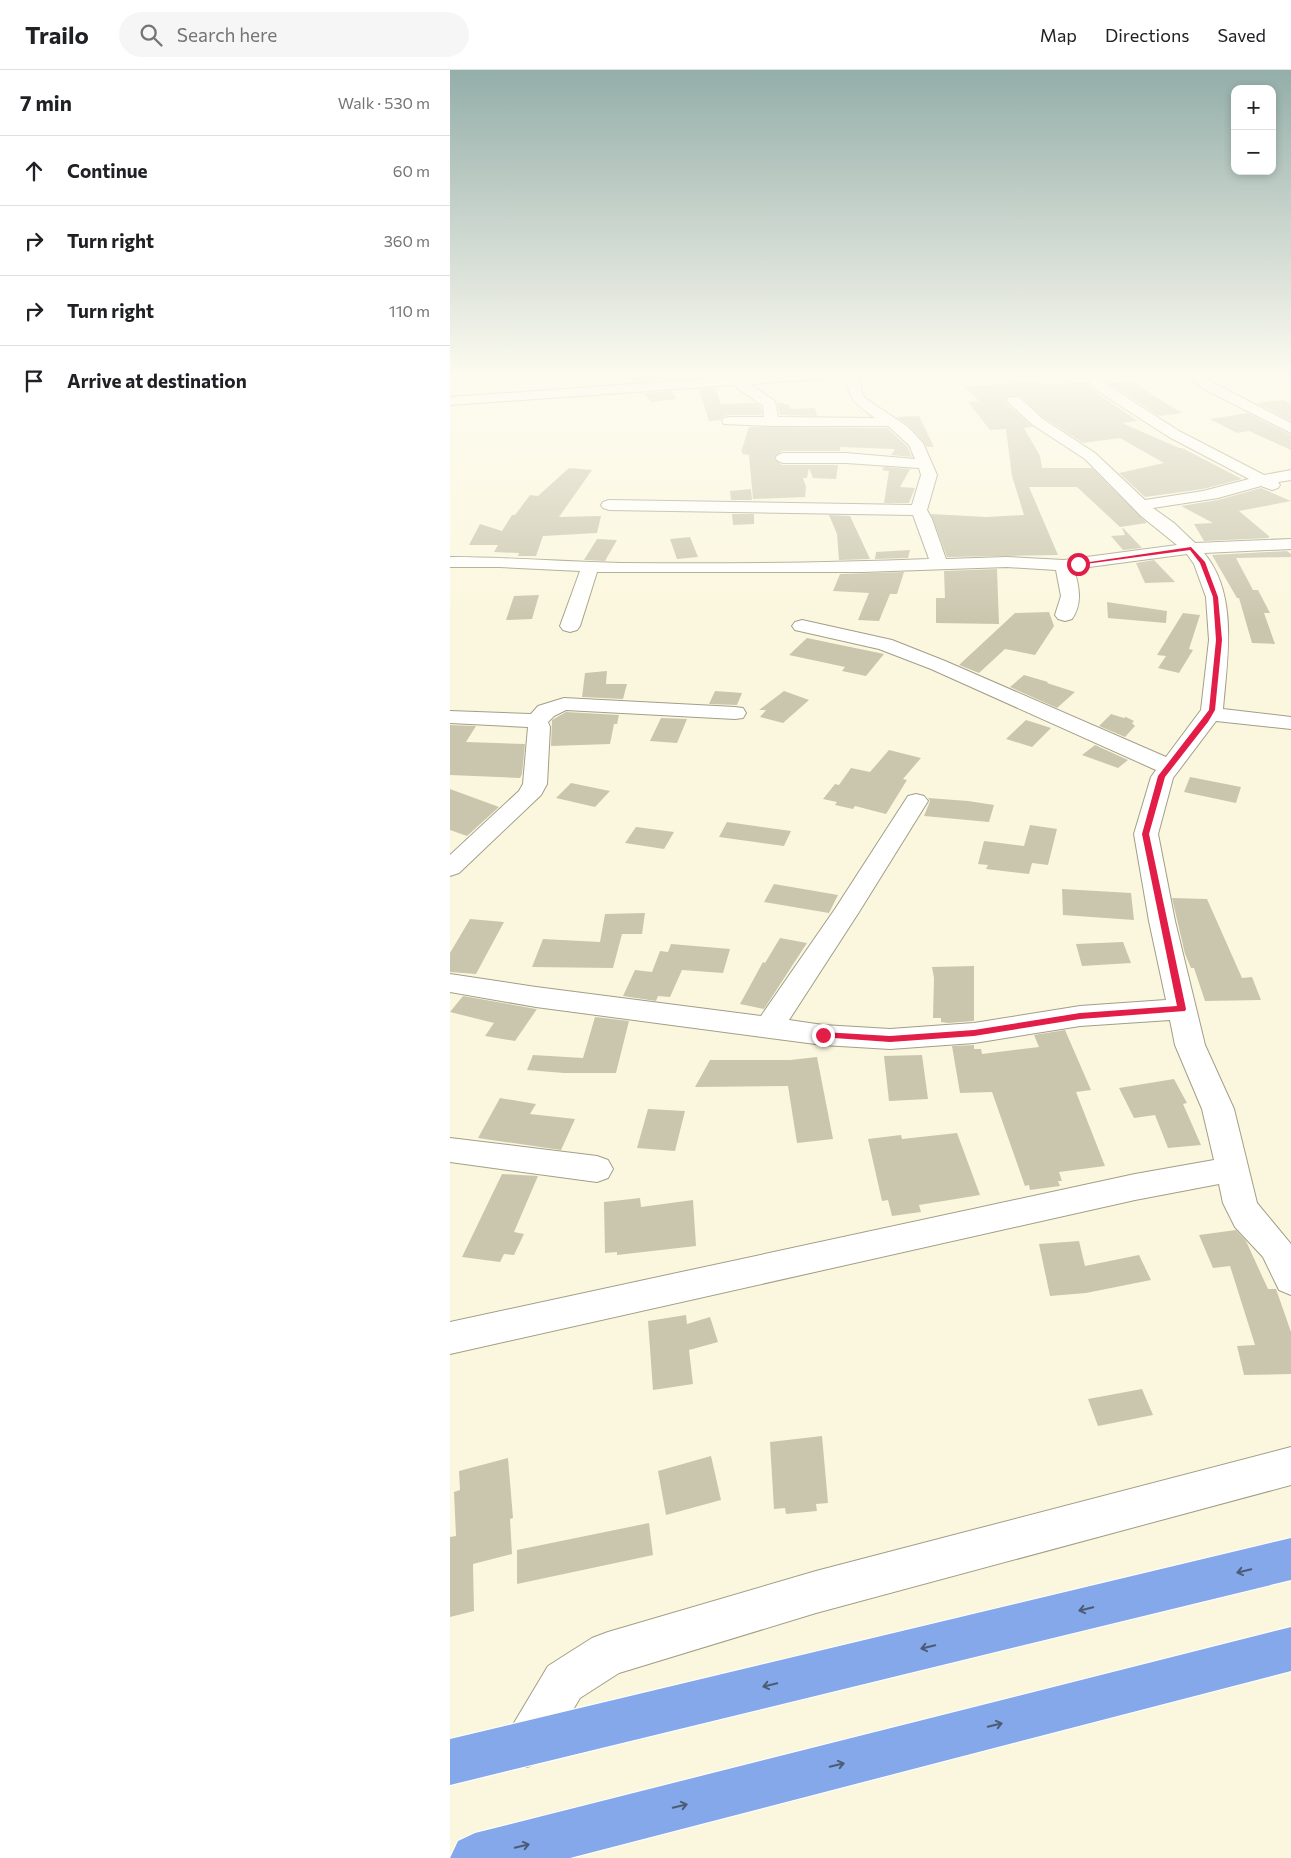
<!DOCTYPE html>
<html lang="en">
<head>
<meta charset="utf-8">
<style>
	:root { --surface:#fff; --page:#f6f6f6; --text:#202124; --muted:#757577; --line:#e0e0e0 }
	body { margin:0; font-family:Commissioner,sans-serif; background:var(--page); color:var(--text) }
	.controls { position:absolute; right:15px; top:15px; display:grid; overflow:hidden; border-radius:10px; box-shadow:0 2px 8px #0003 }
	.controls button { width:45px; height:45px; display:grid; place-items:center; padding:0; border:0; border-bottom:1px solid var(--line); background:var(--surface); color:var(--text); font:25px sans-serif }
	.stop { position:absolute; width:15px; height:15px; margin:-11px; border:4px solid #e11d48; border-radius:50%; background:#fff }
	.stop.end { background:#e11d48; border-color:#fff; box-shadow:0 1px 5px #0008 }
	.list { margin:0; padding:0; list-style:none }
	h2 { display:flex; justify-content:space-between; align-items:center; height:65px; margin:0; padding:0 20px; font-size:21px }
	h2 small { font-size:16px; font-weight:400; color:var(--muted) }
	.list li { display:grid; grid-template-columns:32px 1fr auto; gap:15px; align-items:center; box-sizing:border-box; height:70px; padding:0 20px; border-top:1px solid var(--line) }
	.list b { display:block; font-size:19px; white-space:nowrap }
	.list em { font-size:16px; font-style:normal; color:var(--muted) }
	.icon { flex:none; width:28px; height:28px; fill:none; stroke:currentColor; stroke-width:2; stroke-linecap:round; stroke-linejoin:round }
	.map { position:relative; flex:none; width:841px; height:1788px; overflow:hidden }
	header { display:flex; align-items:center; gap:30px; box-sizing:border-box; height:70px; padding:0 25px; background:var(--surface); border-bottom:1px solid var(--line) }
	header strong { font-size:24px }
	nav { display:flex; gap:28px; margin-inline-start:auto; font-size:18px }
	.search { width:350px; height:45px; background:var(--page); display:flex; align-items:center; gap:12px; box-sizing:border-box; padding:0 18px; border-radius:28px; color:var(--muted); font-size:19px }
	main { display:flex }
	aside { flex:1; background:var(--surface) }
	.map>svg:first-child { display:block }
	.building { fill:#cac6ae }
	.lines { fill:none; stroke-linecap:round; stroke-linejoin:round }
	.minor-casing { stroke:#a29e87; stroke-width:2 }
	.highway-casing { stroke:#fff; stroke-width:2 }
	.minor { fill:#fff; fill-rule:evenodd }
	.highway { fill:#84a8ea; fill-rule:evenodd }
	.oneway { stroke:#4c5c74 }
	.route { fill:#e11d48 }
</style>
</head>
<body>
<header>
<strong>Trailo</strong>
<div class="search"><svg class="icon" aria-label="search" viewBox="0 0 24 24"><circle cx="10" cy="10" r="6"/><path d="M15 15l6 6"/></svg>Search here</div>
<nav><a>Map</a><a>Directions</a><a>Saved</a></nav>
</header>
<main>
<aside>
<h2>7 min<small>Walk · 530 m</small></h2>
<ul class="list">
<li><svg class="icon" aria-label="ahead" viewBox="0 0 24 24"><path d="M12 20V5M6 11l6-6 6 6"/></svg><div><b>Continue</b></div><em>60 m</em></li>
<li><svg class="icon" aria-label="right" viewBox="0 0 24 24"><path d="M7 20v-9h11M14 6l5 5-5 5"/></svg><div><b>Turn right</b></div><em>360 m</em></li>
<li><svg class="icon" aria-label="right" viewBox="0 0 24 24"><path d="M7 20v-9h11M14 6l5 5-5 5"/></svg><div><b>Turn right</b></div><em>110 m</em></li>
<li><svg class="icon" aria-label="arrive" viewBox="0 0 24 24"><path d="M6 21V4h12l-3 4 3 4H6"/></svg><div><b>Arrive at destination</b></div></li>
</ul>
</aside>
<div class="map">
<svg width="841" height="1788" viewBox="0 0 841 1788">
	<rect width="100%" height="100%" fill="#fbf7de"/>
	<path class="building" d="M 213,304 L 216,310 L 186,312 L 182,307 Z
		M 590,311 L 593,315 L 637,312 L 645,322 L 688,351 L 672,353 L 729,378 L 732,378 L 792,409 L 753,419 L 695,427 L 669,403 L 714,393 L 670,368 L 633,373 L 594,348 L 570,326 L 559,325 L 555,329 L 557,334 L 583,357 L 574,358 L 590,386 L 592,398 L 642,398 L 697,453 L 670,457 L 627,417 L 579,417 L 608,485 L 497,487 L 481,444 L 536,447 L 574,445 L 562,406 L 556,359 L 540,360 L 518,332 L 529,331 L 515,317 Z
		M 682,312 L 732,343 L 709,346 L 659,313 Z
		M 265,318 L 271,334 L 306,333 L 311,337 L 312,345 L 279,345 L 274,346 L 270,350 L 259,351 L 249,319 Z
		M 222,321 L 226,329 L 201,332 L 194,323 Z
		M 833,330 L 841,334 L 841,351 L 807,333 Z
		M 327,332 L 339,335 L 340,339 L 365,338 L 367,346 L 330,345 Z
		M 798,343 L 841,365 L 841,380 L 799,361 L 787,363 L 760,349 Z
		M 469,346 L 484,377 L 477,377 L 474,372 L 459,356 L 446,347 Z
		M 299,357 L 437,358 L 457,376 L 462,387 L 441,385 L 445,379 L 390,377 L 390,381 L 332,381 L 323,388 L 332,395 L 388,395 L 386,409 L 363,408 L 359,398 L 357,408 L 353,408 L 356,417 L 355,427 L 303,429 L 299,385 L 292,384 L 293,382 L 291,382 Z
		M 434,397 L 460,399 L 450,417 L 465,418 L 459,433 L 434,433 L 439,401 L 432,400 Z
		M 119,398 L 142,400 L 109,447 L 151,446 L 147,463 L 93,466 L 86,486 L 68,486 L 69,483 L 44,482 L 48,475 L 19,475 L 30,454 L 52,461 L 62,445 L 65,445 L 80,425 L 88,426 Z
		M 811,418 L 841,431 L 789,441 L 820,467 L 818,467 L 819,468 L 754,471 L 744,454 L 763,453 L 731,436 L 768,430 Z
		M 301,419 L 302,430 L 281,430 L 280,421 Z
		M 282,444 L 304,444 L 304,454 L 283,455 Z
		M 379,445 L 400,446 L 420,489 L 389,490 L 387,464 Z
		M 672,458 L 673,458 L 692,478 L 673,480 L 661,466 L 675,465 Z
		M 240,467 L 248,487 L 227,489 L 220,469 Z
		M 147,469 L 167,470 L 155,491 L 134,490 Z
		M 460,480 L 458,488 L 425,489 L 426,482 Z
		M 837,481 L 841,484 L 841,487 L 786,488 L 803,520 L 808,520 L 820,543 L 814,543 L 825,574 L 802,573 L 789,528 L 787,528 L 762,485 Z
		M 704,490 L 725,512 L 695,513 L 686,493 Z
		M 547,499 L 549,554 L 486,553 L 486,528 L 495,528 L 494,501 Z
		M 454,502 L 447,524 L 440,524 L 429,551 L 408,550 L 419,523 L 383,521 L 390,504 Z
		M 89,525 L 82,549 L 56,550 L 64,526 Z
		M 657,532 L 717,541 L 716,553 L 658,548 Z
		M 599,542 L 604,556 L 585,585 L 555,579 L 529,603 L 509,595 L 565,543 Z
		M 733,543 L 750,545 L 739,579 L 743,580 L 729,603 L 708,598 L 716,586 L 707,585 Z
		M 357,568 L 434,584 L 416,606 L 392,601 L 395,597 L 339,585 Z
		M 157,601 L 156,614 L 177,614 L 173,629 L 132,627 L 135,603 Z
		M 574,605 L 598,612 L 597,613 L 625,622 L 607,638 L 560,617 Z
		M 265,621 L 292,623 L 287,635 L 259,634 Z
		M 334,621 L 359,630 L 333,653 L 310,647 L 316,640 L 309,640 Z
		M 116,642 L 169,645 L 167,654 L 164,654 L 160,674 L 101,676 L 102,650 Z
		M 661,644 L 674,648 L 676,647 L 684,651 L 682,653 L 685,656 L 675,667 L 649,656 Z
		M 211,648 L 237,649 L 227,673 L 200,671 Z
		M 576,650 L 601,658 L 582,677 L 556,669 Z
		M 0,655 L 26,656 L 16,672 L 75,674 L 72,704 L 70,708 L 0,705 Z
		M 645,675 L 678,690 L 668,698 L 632,685 Z
		M 439,680 L 471,688 L 453,709 L 457,710 L 436,744 L 405,736 L 403,739 L 385,735 L 387,732 L 373,729 L 385,714 L 389,715 L 401,698 L 420,702 Z
		M 740,707 L 791,717 L 786,733 L 734,722 Z
		M 121,713 L 160,721 L 145,737 L 106,728 Z
		M 0,719 L 49,737 L 17,766 L 0,760 Z
		M 478,728 L 518,731 L 544,735 L 539,752 L 474,746 L 480,731 Z
		M 277,752 L 341,761 L 334,776 L 269,767 Z
		M 580,755 L 607,759 L 598,795 L 582,793 L 579,804 L 536,799 L 538,795 L 528,794 L 534,771 L 574,776 Z
		M 186,757 L 224,762 L 214,779 L 175,773 Z
		M 324,814 L 388,825 L 379,843 L 314,832 Z
		M 612,819 L 681,823 L 684,850 L 613,845 Z
		M 722,828 L 757,829 L 792,908 L 802,907 L 811,930 L 755,931 L 744,898 L 741,898 L 735,884 Z
		M 195,843 L 192,864 L 172,864 L 163,898 L 82,897 L 93,869 L 150,872 L 155,844 Z
		M 20,849 L 54,852 L 26,904 L 0,902 L 0,883 Z
		M 330,868 L 357,873 L 314,939 L 290,934 L 313,892 L 315,893 Z
		M 673,872 L 681,893 L 632,896 L 626,874 Z
		M 221,874 L 280,879 L 273,903 L 232,900 L 220,927 L 208,926 L 206,931 L 173,926 L 185,900 L 202,902 L 210,881 L 218,882 Z
		M 524,896 L 524,951 L 498,953 L 491,952 L 491,948 L 483,948 L 484,908 L 482,897 Z
		M 13,926 L 86,939 L 87,939 L 65,971 L 35,966 L 44,953 L 0,942 Z
		M 145,947 L 179,951 L 166,1003 L 114,1003 L 77,1000 L 83,985 L 133,988 Z
		M 615,960 L 641,1020 L 626,1022 L 655,1096 L 609,1102 L 612,1111 L 608,1111 L 610,1116 L 580,1120 L 579,1115 L 575,1116 L 542,1022 L 510,1023 L 502,976 L 524,975 L 524,979 L 531,979 L 532,984 L 589,977 L 584,965 Z
		M 472,985 L 478,1029 L 439,1031 L 434,986 Z
		M 367,987 L 383,1069 L 347,1073 L 338,1016 L 245,1017 L 260,990 L 340,990 Z
		M 724,1009 L 737,1033 L 733,1034 L 751,1075 L 718,1078 L 705,1045 L 684,1048 L 669,1018 Z
		M 50,1028 L 86,1034 L 80,1044 L 125,1049 L 111,1080 L 28,1068 Z
		M 198,1039 L 235,1041 L 225,1081 L 187,1078 Z
		M 507,1063 L 530,1125 L 469,1135 L 471,1142 L 442,1146 L 438,1130 L 432,1131 L 418,1069 L 451,1065 L 452,1069 Z
		M 52,1104 L 88,1106 L 64,1162 L 74,1164 L 64,1185 L 54,1184 L 50,1192 L 12,1187 Z
		M 190,1128 L 191,1137 L 243,1130 L 246,1176 L 167,1185 L 167,1182 L 155,1183 L 154,1132 Z
		M 786,1160 L 796,1171 L 818,1219 L 826,1219 L 841,1262 L 841,1304 L 794,1305 L 787,1276 L 805,1275 L 780,1196 L 763,1198 L 749,1165 Z
		M 629,1171 L 635,1196 L 689,1185 L 701,1210 L 636,1223 L 600,1226 L 589,1174 Z
		M 236,1245 L 237,1254 L 260,1247 L 268,1272 L 239,1280 L 243,1314 L 203,1320 L 198,1251 Z
		M 692,1319 L 703,1345 L 648,1356 L 638,1329 Z
		M 372,1366 L 378,1433 L 366,1434 L 367,1441 L 336,1444 L 335,1438 L 324,1439 L 320,1372 Z
		M 261,1386 L 271,1430 L 216,1445 L 208,1401 Z
		M 58,1388 L 63,1448 L 60,1449 L 62,1484 L 23,1494 L 24,1541 L 0,1547 L 0,1467 L 6,1466 L 4,1422 L 10,1420 L 9,1401 Z
		M 199,1453 L 203,1485 L 67,1514 L 67,1480 Z"/>
	<g class="lines">
		<defs>
			<path id="minor" d="M 352,302 L 417,302 L 416,305 L 409,306 L 412,323 L 415,328 L 458,357 L 473,373 L 487,405 L 477,440 L 482,449 L 496,489 L 557,487 L 614,490 L 727,475 L 691,446 L 635,389 L 583,355 L 559,333 L 557,330 L 559,327 L 569,327 L 593,349 L 645,383 L 695,430 L 753,421 L 799,409 L 719,367 L 646,320 L 632,302 L 645,302 L 656,314 L 729,361 L 814,405 L 841,400 L 841,410 L 828,412 L 830,415 L 828,418 L 822,420 L 811,416 L 768,428 L 703,438 L 724,453 L 745,473 L 841,469 L 841,479 L 754,483 C 789,525 777,589 773,639 L 841,647 L 841,659 L 766,651 L 723,708 L 708,764 L 725,851 L 755,975 L 784,1039 L 807,1133 L 841,1174 L 841,1225 L 829,1220 L 813,1187 L 785,1157 L 773,1133 L 769,1114 L 685,1130 L 0,1284 L 0,1252 L 685,1104 L 764,1090 L 752,1039 L 725,975 L 720,950 L 630,956 L 524,973 L 440,979 L 373,975 L 86,937 L 0,922 L 0,904 L 86,917 L 311,946 L 385,839 L 458,726 L 466,724 L 474,726 L 478,731 L 409,842 L 339,950 L 373,955 L 440,959 L 524,953 L 630,936 L 716,930 L 699,851 L 684,764 L 701,707 L 706,700 L 481,599 L 429,579 L 345,560 L 342,556 L 345,552 L 352,550 L 442,570 L 495,591 L 716,687 L 751,640 L 759,570 L 756,527 L 744,494 L 737,484 L 624,499 C 629,516 633,533 622,549 L 615,551 L 608,549 L 605,545 L 611,526 L 606,500 L 557,497 L 412,502 L 147,502 L 130,556 L 127,560 L 120,562 L 113,560 L 110,556 L 130,501 L 50,497 L 0,497 L 0,487 C 57,487 114,492 171,493 C 273,494 376,493 479,489 L 463,445 L 159,440 L 153,438 L 151,435 L 153,432 L 159,430 L 462,435 L 471,405 L 469,398 L 396,393 L 333,393 L 328,391 L 325,388 L 328,385 L 333,383 L 396,383 L 465,389 L 459,375 L 438,356 L 321,356 L 274,354 L 272,351 L 274,348 L 279,347 L 314,347 L 313,336 L 283,315 L 0,335 L 0,327 ZM 396,307 C 399,331 406,334 425,348 L 328,347 L 325,331 L 300,314 Z
				M 733,302 L 748,302 L 762,312 L 841,353 L 841,363 L 752,318 Z
				M 114,628 L 285,637 L 293,638 L 296,643 L 293,648 L 285,649 L 116,640 L 104,646 L 98,652 L 100,657 L 97,714 L 91,725 L 9,803 L 0,806 L 0,785 L 69,721 L 73,714 L 78,657 L 0,653 L 0,641 L 81,644 L 88,636 Z
				M 0,1068 L 147,1086 L 158,1090 L 163,1099 L 158,1108 L 147,1112 L 0,1092 Z
				M 841,1377 L 841,1415 L 366,1543 L 169,1603 L 130,1628 L 93,1690 L 77,1697 L 61,1690 L 54,1674 L 61,1658 L 98,1596 L 142,1568 L 158,1562 L 366,1501 Z"/>
			<path id="highway" d="M 841,1468 L 841,1510 L 0,1715 L 0,1669 Z
				M 841,1557 L 841,1601 L 120,1788 L 0,1788 L 8,1771 L 25,1763 Z"/>
		</defs>
		<use href="#minor" class="minor-casing"/>
		<use href="#highway" class="highway-casing"/>
		<use href="#minor" class="minor"/>
		<use href="#highway" class="highway"/>
	</g>
	<defs><path id="oneway-shaft" d="M-6 0H5M1.5-3L5.5 0L1.5 3" fill="none" stroke-width="1.6" stroke-linecap="round" stroke-linejoin="round" transform="scale(1.25)"/></defs>
	<g class="oneway">
		<use href="#oneway-shaft" transform="translate(794 1501) rotate(166)"/>
		<use href="#oneway-shaft" transform="translate(636 1539) rotate(166)"/>
		<use href="#oneway-shaft" transform="translate(478 1577) rotate(166)"/>
		<use href="#oneway-shaft" transform="translate(320 1615) rotate(166)"/>
		<use href="#oneway-shaft" transform="translate(545 1655) rotate(-14)"/>
		<use href="#oneway-shaft" transform="translate(387 1695) rotate(-14)"/>
		<use href="#oneway-shaft" transform="translate(230 1736) rotate(-14)"/>
		<use href="#oneway-shaft" transform="translate(72 1776) rotate(-14)"/>
	</g>
	<linearGradient id="sky" x2="0" y2="1"><stop stop-color="#94aea9"/><stop offset="0.55" stop-color="#fdfbf0"/><stop offset="1" stop-color="#fdfbf0" stop-opacity="0"/></linearGradient>
	<rect width="841" height="552" fill="url(#sky)"/>
	<path class="route" d="M 741,477 L 755,492 L 768,527 L 772,570 L 765,640 L 758,652 L 715,707 L 699,764 L 736,939 L 735,941 L 630,949 L 524,966 L 440,972 L 370,967 L 369,965 L 373,962 L 440,966 L 524,960 L 630,943 L 727,936 L 692,764 L 708,706 L 759,640 L 766,570 L 763,527 L 750,493 L 740,480 L 628,495 L 626,494 Z"/>
</svg>
<div class="controls">
<button>+</button>
<button>−</button>
</div>
<div class="stop" style="left:628px;top:494px"></div>
<div class="stop end" style="left:373px;top:965px"></div>
</div>
</main>
</body>
</html>
